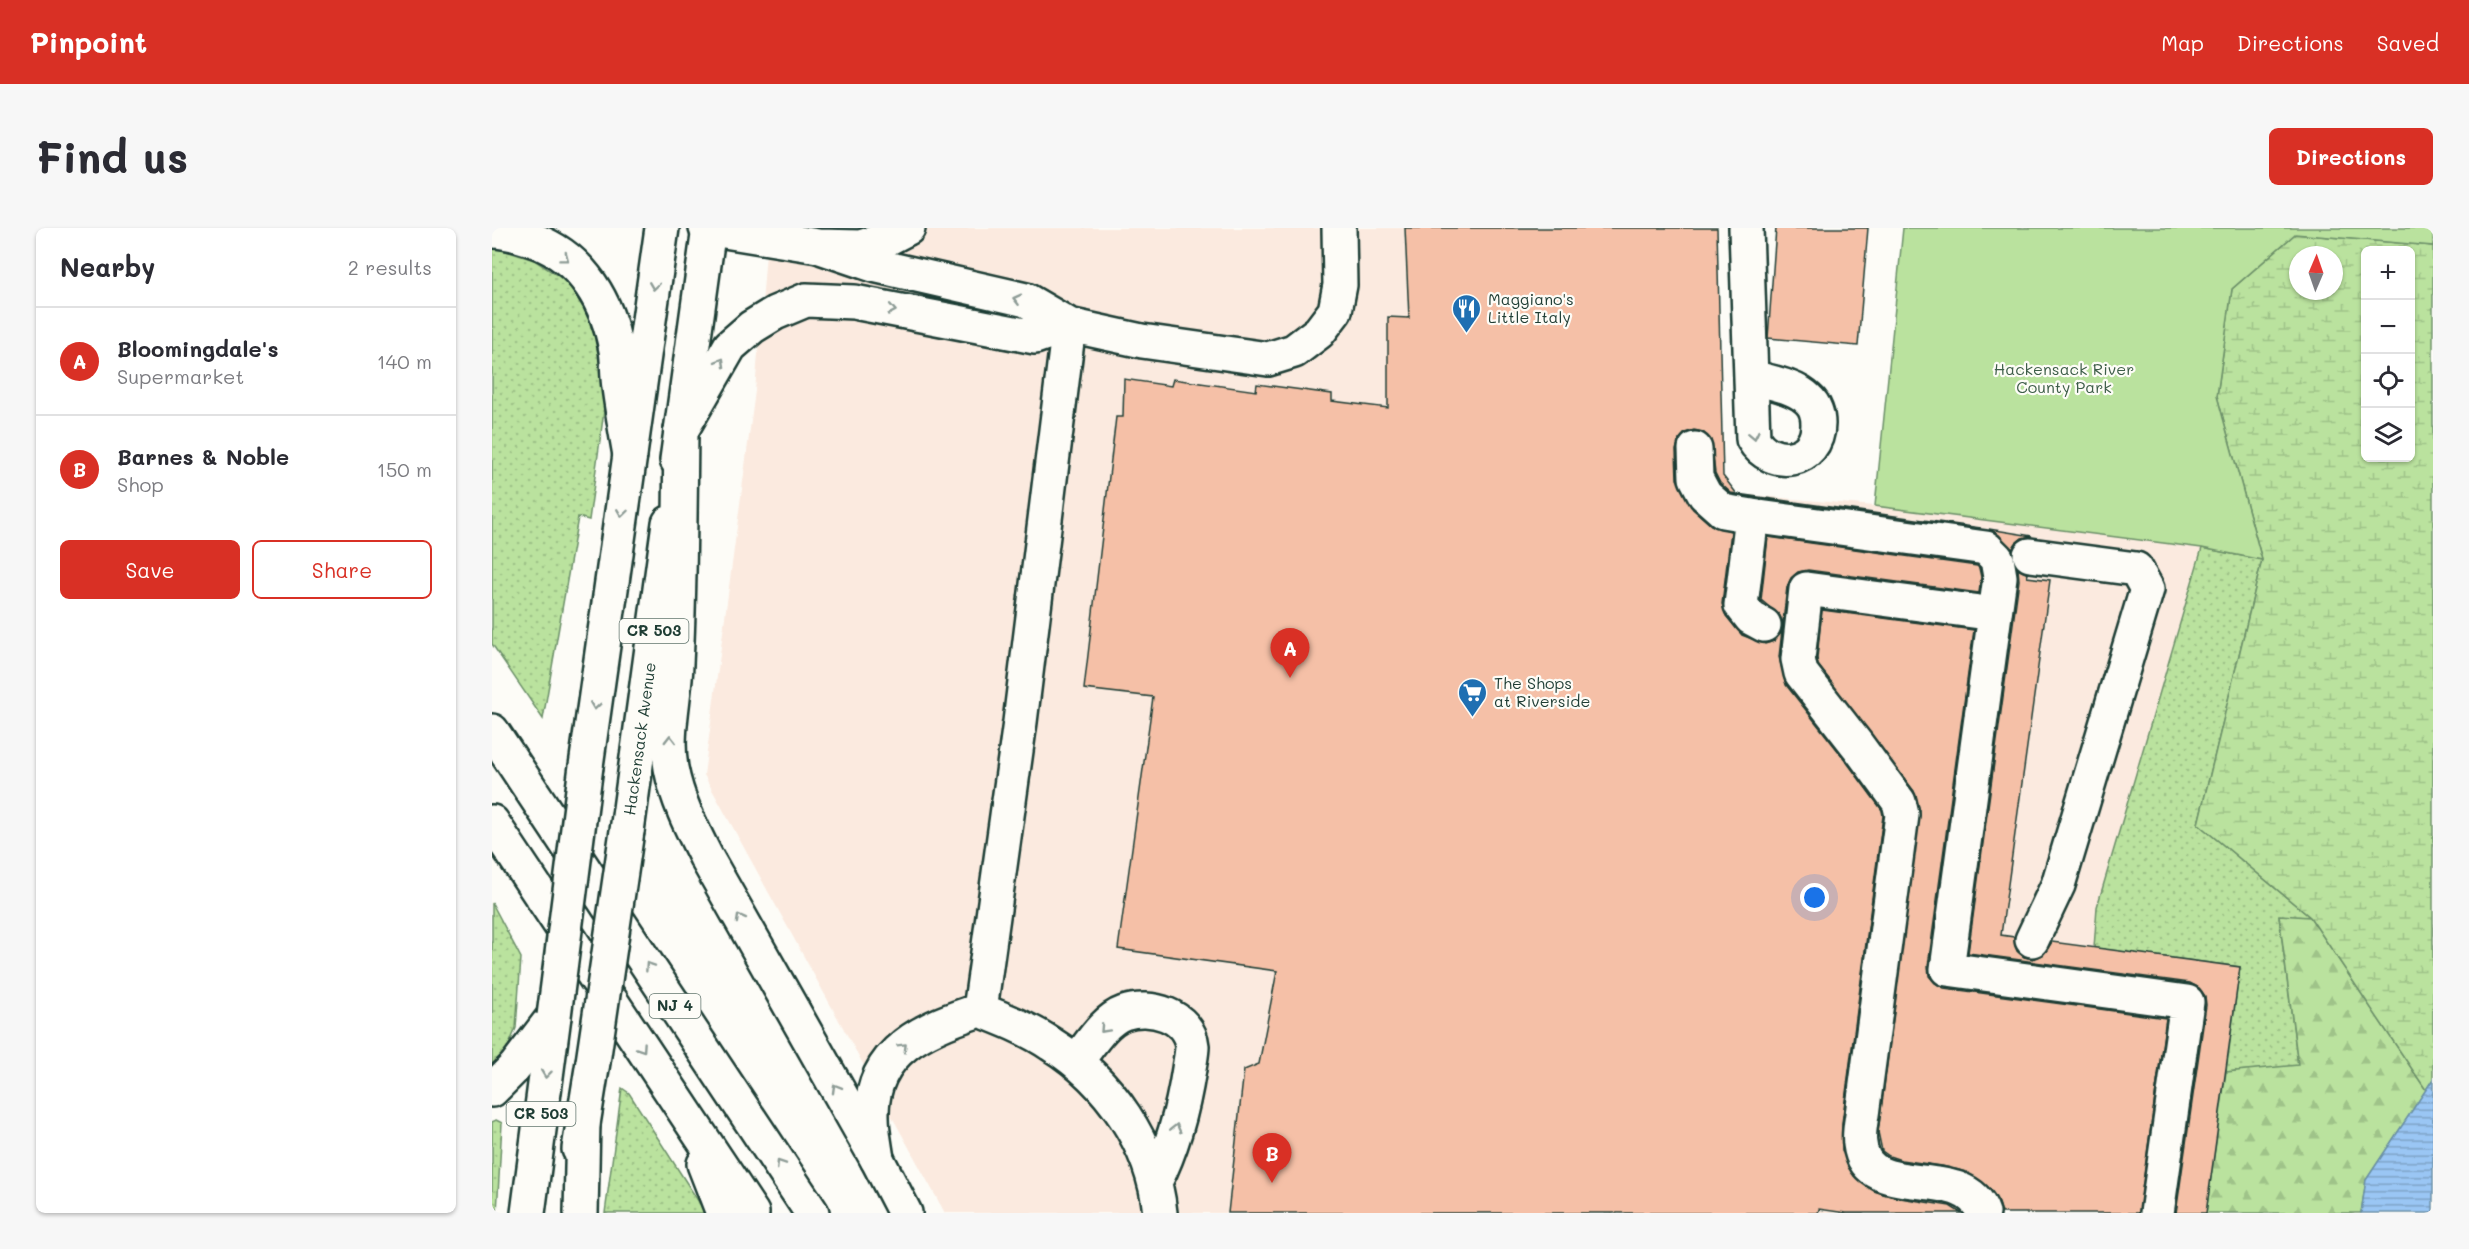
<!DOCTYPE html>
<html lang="en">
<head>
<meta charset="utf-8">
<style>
	:root { --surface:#fff; --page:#f7f7f7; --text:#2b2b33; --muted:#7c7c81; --line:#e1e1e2; --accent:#d93025 }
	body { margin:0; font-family:Mali,sans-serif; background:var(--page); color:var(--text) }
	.controls { position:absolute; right:18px; top:18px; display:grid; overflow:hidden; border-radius:9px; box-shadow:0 2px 4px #0004 }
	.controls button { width:54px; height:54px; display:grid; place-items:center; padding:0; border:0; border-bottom:2px solid var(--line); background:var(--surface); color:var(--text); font:30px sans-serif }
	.compass { position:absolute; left:1797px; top:18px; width:54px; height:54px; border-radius:50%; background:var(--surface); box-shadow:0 2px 4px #0004; rotate:2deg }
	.you { position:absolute; left:1323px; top:670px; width:21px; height:21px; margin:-15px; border:4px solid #fff; border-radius:50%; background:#1a73e8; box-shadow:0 0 0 9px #1a73e833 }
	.badge { display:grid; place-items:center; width:39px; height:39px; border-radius:50%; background:var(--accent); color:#fff; font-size:20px; font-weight:700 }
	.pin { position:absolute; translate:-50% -50px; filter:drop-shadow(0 2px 3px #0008) }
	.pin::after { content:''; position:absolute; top:32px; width:21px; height:18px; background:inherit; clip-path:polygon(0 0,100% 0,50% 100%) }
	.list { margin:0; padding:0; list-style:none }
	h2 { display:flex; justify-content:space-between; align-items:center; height:78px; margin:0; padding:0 24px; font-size:26px }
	h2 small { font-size:20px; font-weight:400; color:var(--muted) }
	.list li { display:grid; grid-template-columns:39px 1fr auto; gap:18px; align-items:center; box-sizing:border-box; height:108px; padding:0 24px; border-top:2px solid var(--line) }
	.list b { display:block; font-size:22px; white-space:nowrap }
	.list p { margin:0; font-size:20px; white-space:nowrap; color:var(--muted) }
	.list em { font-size:20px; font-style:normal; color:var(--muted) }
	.actions { display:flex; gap:12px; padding:18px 24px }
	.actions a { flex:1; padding:14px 0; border:2px solid var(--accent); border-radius:9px; text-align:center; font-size:21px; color:var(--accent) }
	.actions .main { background:var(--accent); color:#fff }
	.icon { flex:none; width:33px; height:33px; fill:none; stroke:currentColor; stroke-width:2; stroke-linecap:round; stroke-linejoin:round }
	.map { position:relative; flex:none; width:1941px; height:985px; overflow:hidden; border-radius:9px }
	header { display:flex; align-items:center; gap:36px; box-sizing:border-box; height:84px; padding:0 30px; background:var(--accent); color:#fff }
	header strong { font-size:28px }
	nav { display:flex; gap:33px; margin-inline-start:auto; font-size:21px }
	.intro { display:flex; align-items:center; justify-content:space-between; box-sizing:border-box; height:144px; padding:0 36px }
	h1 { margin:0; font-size:42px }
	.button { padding:15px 27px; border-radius:9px; background:var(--accent); color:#fff; font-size:21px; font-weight:700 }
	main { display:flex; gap:36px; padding:0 36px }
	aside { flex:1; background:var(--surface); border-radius:9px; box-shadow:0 2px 4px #0004 }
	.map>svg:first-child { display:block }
	.built { fill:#fbeadf }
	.grass { fill:url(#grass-dots); stroke:#6c9069; stroke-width:1.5 }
	.forest { fill:url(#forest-firs); stroke:#6c9069; stroke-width:1.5 }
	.wetland { fill:url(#wetland-marsh); stroke:#6c9069; stroke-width:1.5; fill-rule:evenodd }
	.park { fill:#bae29e; stroke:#6c9069; stroke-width:1.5 }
	.water { fill:url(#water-rules); stroke:#698fa7; stroke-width:1.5 }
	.building { fill:#f5c0a7; stroke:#1f3d34; stroke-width:1.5 }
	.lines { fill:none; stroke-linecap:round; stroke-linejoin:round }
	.minor-casing { stroke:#1f3d34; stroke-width:38 }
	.major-casing { stroke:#1f3d34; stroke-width:38 }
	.highway-casing { stroke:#1f3d34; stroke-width:38 }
	.minor { stroke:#fdfcf7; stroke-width:33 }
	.major { stroke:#fdfcf7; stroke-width:33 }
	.highway { stroke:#fdfcf7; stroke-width:33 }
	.major-bridge-casing { stroke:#1f3d34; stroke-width:38; stroke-linecap:butt }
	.major-bridge { stroke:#fdfcf7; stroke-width:33 }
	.oneway { stroke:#8e9c96 }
	.labels { text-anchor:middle; stroke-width:4.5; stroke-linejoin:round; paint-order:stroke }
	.shield { fill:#fdfcf7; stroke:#62766e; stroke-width:1.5 }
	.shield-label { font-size:15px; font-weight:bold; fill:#1f3d34 }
	.poi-label { font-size:16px; fill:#1f3d34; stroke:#fdfcf7; text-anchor:start }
	.park-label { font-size:16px; fill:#3e5e49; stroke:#fdfcf7 }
	.street-label { font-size:16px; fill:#1f3d34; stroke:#fdfcf7 }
</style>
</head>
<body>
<header>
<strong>Pinpoint</strong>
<nav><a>Map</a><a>Directions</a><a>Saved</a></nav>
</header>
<div class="intro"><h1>Find us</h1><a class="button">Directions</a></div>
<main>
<aside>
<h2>Nearby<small>2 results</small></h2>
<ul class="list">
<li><span class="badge">A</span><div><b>Bloomingdale's</b><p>Supermarket</p></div><em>140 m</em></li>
<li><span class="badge">B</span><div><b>Barnes &amp; Noble</b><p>Shop</p></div><em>150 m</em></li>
</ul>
<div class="actions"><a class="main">Save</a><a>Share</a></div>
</aside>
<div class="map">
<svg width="1941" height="985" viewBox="0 0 1941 985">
	<defs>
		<pattern id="grass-dots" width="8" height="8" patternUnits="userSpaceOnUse" patternTransform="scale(1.5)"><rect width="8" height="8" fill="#bae29e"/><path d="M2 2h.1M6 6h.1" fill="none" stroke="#9fc389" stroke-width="1.8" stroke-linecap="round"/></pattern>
		<pattern id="forest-firs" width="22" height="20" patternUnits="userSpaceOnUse" patternTransform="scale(1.5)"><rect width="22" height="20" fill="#bae29e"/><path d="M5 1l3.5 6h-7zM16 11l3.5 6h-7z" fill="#9fc389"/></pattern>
		<pattern id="wetland-marsh" width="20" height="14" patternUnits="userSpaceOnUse" patternTransform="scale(1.5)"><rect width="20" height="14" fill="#bae29e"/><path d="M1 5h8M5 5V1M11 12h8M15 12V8" fill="none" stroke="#9fc389"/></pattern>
		<pattern id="water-rules" width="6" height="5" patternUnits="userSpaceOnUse" patternTransform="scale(1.5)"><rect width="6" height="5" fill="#9ac6f4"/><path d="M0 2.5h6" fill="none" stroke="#7da2c6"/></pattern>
	</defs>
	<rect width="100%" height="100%" fill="#fdfcf7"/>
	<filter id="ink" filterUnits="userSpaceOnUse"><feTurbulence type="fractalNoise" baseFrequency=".0167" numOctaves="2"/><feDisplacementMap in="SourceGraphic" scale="12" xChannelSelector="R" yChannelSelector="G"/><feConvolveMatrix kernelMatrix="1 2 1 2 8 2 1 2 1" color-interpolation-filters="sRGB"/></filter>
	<g filter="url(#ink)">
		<path class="built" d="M 276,0 L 1225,0 L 1231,248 L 1245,266 L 1383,278 L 1710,320 L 1770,332 L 1818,689 L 1934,862 L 1874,952 L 1869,985 L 453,985 L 212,547 L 263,163 Z"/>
		<path class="grass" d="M 0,21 L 11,22 L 42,32 L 72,52 L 99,80 L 115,161 L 97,292 L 86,289 L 51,491 L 0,416 Z
			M 1710,320 L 1770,332 L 1706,596 L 1818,689 L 1787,688 L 1806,838 L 1734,844 L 1748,739 L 1602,720 L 1605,679 Z
			M 0,675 L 29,730 L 24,800 L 14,824 L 0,843 Z
			M 130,860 L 137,865 L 214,985 L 113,985 Z
			M 4,892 L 10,895 L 5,985 L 0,985 L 0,894 Z"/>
		<path class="forest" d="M 1787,687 L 1818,689 L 1934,862 L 1874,952 L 1869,985 L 1714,985 L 1734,844 L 1806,837 Z"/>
		<path class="wetland" d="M 1803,6 L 1941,18 L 1941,851 L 1934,862 L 1818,689 L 1706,596 L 1770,332 L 1725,168 L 1740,61 ZM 1874,22 L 1918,22 L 1918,230 L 1874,230 ZM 1806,27 L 1842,27 L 1842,63 L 1806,63 Z"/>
		<path class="park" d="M 1411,0 L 1941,0 L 1941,18 L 1803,6 L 1740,61 L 1725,168 L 1770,332 L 1710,320 L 1383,278 Z"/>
		<path class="water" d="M 1941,851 L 1941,985 L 1869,985 L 1874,952 Z"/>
		<path class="building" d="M 913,0 L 1225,0 L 1231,248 L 1245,266 L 1239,265 L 1228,255 L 1223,245 L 1219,212 L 1211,204 L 1202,202 L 1193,205 L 1187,212 L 1184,222 L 1185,251 L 1201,281 L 1219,297 L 1239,303 L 1230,376 L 1234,388 L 1250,407 L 1273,416 L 1282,413 L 1289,405 L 1291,396 L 1288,388 L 1269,372 L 1276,309 L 1485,338 L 1487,340 L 1489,349 L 1487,365 L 1316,342 L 1306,344 L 1299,350 L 1295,359 L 1287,429 L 1294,457 L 1351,529 L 1390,582 L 1391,588 L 1350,895 L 1350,922 L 1362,948 L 1382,963 L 1402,969 L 1458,978 L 1469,985 L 1354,985 L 1327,981 L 1326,985 L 736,985 L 752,842 L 767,836 L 785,743 L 626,721 L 661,469 L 592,461 L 624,189 L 631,189 L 632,151 L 679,158 L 681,151 L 764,163 L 765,156 L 840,166 L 840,173 L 896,180 L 896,89 L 917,90 Z
			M 1284,0 L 1376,0 L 1366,118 L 1276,110 Z
			M 1245,266 L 1489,300 L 1263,269 Z
			M 1497,301 L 1540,308 L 1530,310 L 1524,315 L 1520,322 L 1507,307 Z
			M 1526,341 L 1536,346 L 1535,349 L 1558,352 L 1509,707 L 1522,709 L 1525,723 L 1532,729 L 1541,731 L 1551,727 L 1560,714 L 1748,739 L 1714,985 L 1684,985 L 1714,777 L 1713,768 L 1707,760 L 1698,755 L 1476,725 L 1527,352 Z
			M 1330,382 L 1482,402 L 1436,738 L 1437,748 L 1443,755 L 1452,760 L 1674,790 L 1647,985 L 1510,985 L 1507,975 L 1496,959 L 1474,944 L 1450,938 L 1409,932 L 1397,928 L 1390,923 L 1386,904 L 1428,583 L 1422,563 L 1326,437 L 1325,430 Z"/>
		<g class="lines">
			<defs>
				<path id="minor" d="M 1254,0 L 1261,211 C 1279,242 1326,235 1326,196 C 1326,187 1323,177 1316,171 C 1303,158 1277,154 1259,149
					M 331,20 L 381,37 L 534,72 L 577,97 L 650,113 L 776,131 L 802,123 L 827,104 L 843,83 L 848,57 L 847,0
					M 577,97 L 528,494 L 488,782 C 513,792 537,801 559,816 C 617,852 661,916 668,985
					M 189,203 L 238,118 L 260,99 L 283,85 L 314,72 L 362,74 L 543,109 L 577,97
					M 1203,221 L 1204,250 L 1213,267 L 1231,283 L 1260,288
					M 1538,327 L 1644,341 L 1655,361 L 1566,657 L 1540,712
					M 1272,397 L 1259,390 L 1249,377 L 1260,288 L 1494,320 L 1505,331 L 1508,349 L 1455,741 L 1695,774 L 1665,985
					M 584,834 C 597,818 612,792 632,785 C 658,776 697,787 700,818 C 700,825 698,834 697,841 C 691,880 681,919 663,954
					M 385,931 C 383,917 380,903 380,889 C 378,822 435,799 488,782
					M 1491,985 C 1473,932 1375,977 1368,916 C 1366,905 1370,890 1371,879 L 1410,587 L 1407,574 L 1366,518 L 1309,445 L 1306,431 L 1314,361 L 1503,386"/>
				<g id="major">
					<path d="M 214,0 L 326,18 L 368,19 L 395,11 L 416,0"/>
					<path d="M 185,232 L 217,0"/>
					<path d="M 94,538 L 170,0"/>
					<path id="s1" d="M 135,603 L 177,295"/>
					<path d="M 87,921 L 101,834"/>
					<path d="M 36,985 L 62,788"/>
				</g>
				<path id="highway" d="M 0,3 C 15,3 30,8 44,13 C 91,31 116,75 124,122 C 126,134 125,147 127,159 C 130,182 134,204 138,227
					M 189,203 C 188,280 188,358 184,436 C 183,470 173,506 179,540 C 185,572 200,601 214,629 L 385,931 L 413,985
					M 0,503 L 320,985
					M 0,594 L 260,985
					M 0,862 L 23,839 L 62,788
					M 212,936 L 231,985
					M 89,985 L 91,893"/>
			</defs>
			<use href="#minor" class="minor-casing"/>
			<use href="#major" class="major-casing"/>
			<use href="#highway" class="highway-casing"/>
			<use href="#minor" class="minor"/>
			<use href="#major" class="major"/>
			<use href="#highway" class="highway"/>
			<defs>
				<path id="major-bridge" d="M 62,788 L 94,538
					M 101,834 L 135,603"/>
			</defs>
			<use href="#major-bridge" class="major-bridge-casing"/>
			<use href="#major-bridge" class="major-bridge"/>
		</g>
		<defs><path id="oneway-chevron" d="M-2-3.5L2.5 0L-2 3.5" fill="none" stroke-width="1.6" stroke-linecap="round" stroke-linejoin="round" transform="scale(1.5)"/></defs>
		<g class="oneway">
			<use href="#oneway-chevron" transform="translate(73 30) rotate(37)"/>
			<use href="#oneway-chevron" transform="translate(162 58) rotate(98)"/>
			<use href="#oneway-chevron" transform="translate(525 71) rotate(-166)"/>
			<use href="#oneway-chevron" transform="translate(400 82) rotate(11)"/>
			<use href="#oneway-chevron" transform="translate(229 134) rotate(-60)"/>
			<use href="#oneway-chevron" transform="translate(1262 207) rotate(78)"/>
			<use href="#oneway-chevron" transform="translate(130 285) rotate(98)"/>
			<use href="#oneway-chevron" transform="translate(103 478) rotate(98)"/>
			<use href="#oneway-chevron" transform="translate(178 511) rotate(-90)"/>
			<use href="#oneway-chevron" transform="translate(248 690) rotate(-119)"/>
			<use href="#oneway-chevron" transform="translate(157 738) rotate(-124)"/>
			<use href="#oneway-chevron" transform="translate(612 801) rotate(133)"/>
			<use href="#oneway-chevron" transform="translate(411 819) rotate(-45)"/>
			<use href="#oneway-chevron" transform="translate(150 820) rotate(56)"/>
			<use href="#oneway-chevron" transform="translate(54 846) rotate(97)"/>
			<use href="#oneway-chevron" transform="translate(344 860) rotate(-120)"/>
			<use href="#oneway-chevron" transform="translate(684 900) rotate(-76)"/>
			<use href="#oneway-chevron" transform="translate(288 936) rotate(-123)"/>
		</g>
	</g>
	<defs>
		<symbol id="restaurant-pin" viewBox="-11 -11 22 30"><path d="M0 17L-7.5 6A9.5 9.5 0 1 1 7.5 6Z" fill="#1f6fb2" stroke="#fdfcf7"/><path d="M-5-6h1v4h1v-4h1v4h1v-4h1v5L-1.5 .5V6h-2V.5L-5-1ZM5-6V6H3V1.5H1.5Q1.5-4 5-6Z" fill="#fff"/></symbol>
		<symbol id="supermarket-pin" viewBox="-11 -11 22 30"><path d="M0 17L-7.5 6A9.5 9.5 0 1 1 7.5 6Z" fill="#1f6fb2" stroke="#fdfcf7"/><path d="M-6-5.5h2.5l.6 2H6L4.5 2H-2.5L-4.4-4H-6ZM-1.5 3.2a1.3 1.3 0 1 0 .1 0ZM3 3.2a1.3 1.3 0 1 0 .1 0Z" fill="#fff"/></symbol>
	</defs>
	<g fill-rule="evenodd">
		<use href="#restaurant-pin" x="958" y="64" width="33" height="45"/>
		<use href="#supermarket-pin" x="964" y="448" width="33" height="45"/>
	</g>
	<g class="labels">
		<g class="shield">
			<rect x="127.5" y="391" width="69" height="24" rx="4.5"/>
			<rect x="157.5" y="766" width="51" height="24" rx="4.5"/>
			<rect x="14.5" y="874" width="69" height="24" rx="4.5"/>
		</g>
		<g class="shield-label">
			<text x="162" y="408">CR 503</text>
			<text x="183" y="783">NJ 4</text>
			<text x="49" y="891">CR 503</text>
		</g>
		<g class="poi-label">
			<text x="996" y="77">Maggiano's<tspan x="996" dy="18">Little Italy</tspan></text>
			<text x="1002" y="461">The Shops<tspan x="1002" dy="18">at Riverside</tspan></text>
		</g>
		<g class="park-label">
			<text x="1572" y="147">Hackensack River<tspan x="1572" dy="18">County Park</tspan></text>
		</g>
		<g class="street-label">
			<text dy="6" stroke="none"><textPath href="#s1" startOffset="93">Hackensack Avenue</textPath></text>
		</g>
	</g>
</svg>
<div class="controls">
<button>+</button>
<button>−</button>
<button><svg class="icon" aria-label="locate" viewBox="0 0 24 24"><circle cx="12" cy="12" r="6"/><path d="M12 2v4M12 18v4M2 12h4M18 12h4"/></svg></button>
<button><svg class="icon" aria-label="layers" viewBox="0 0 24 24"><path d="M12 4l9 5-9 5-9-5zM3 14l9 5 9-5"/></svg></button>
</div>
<svg class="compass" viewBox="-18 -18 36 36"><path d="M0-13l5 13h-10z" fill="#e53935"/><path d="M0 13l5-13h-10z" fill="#7c7c81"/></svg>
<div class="you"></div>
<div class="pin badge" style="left:798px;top:450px">A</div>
<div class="pin badge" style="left:780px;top:955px">B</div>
</div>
</main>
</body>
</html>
